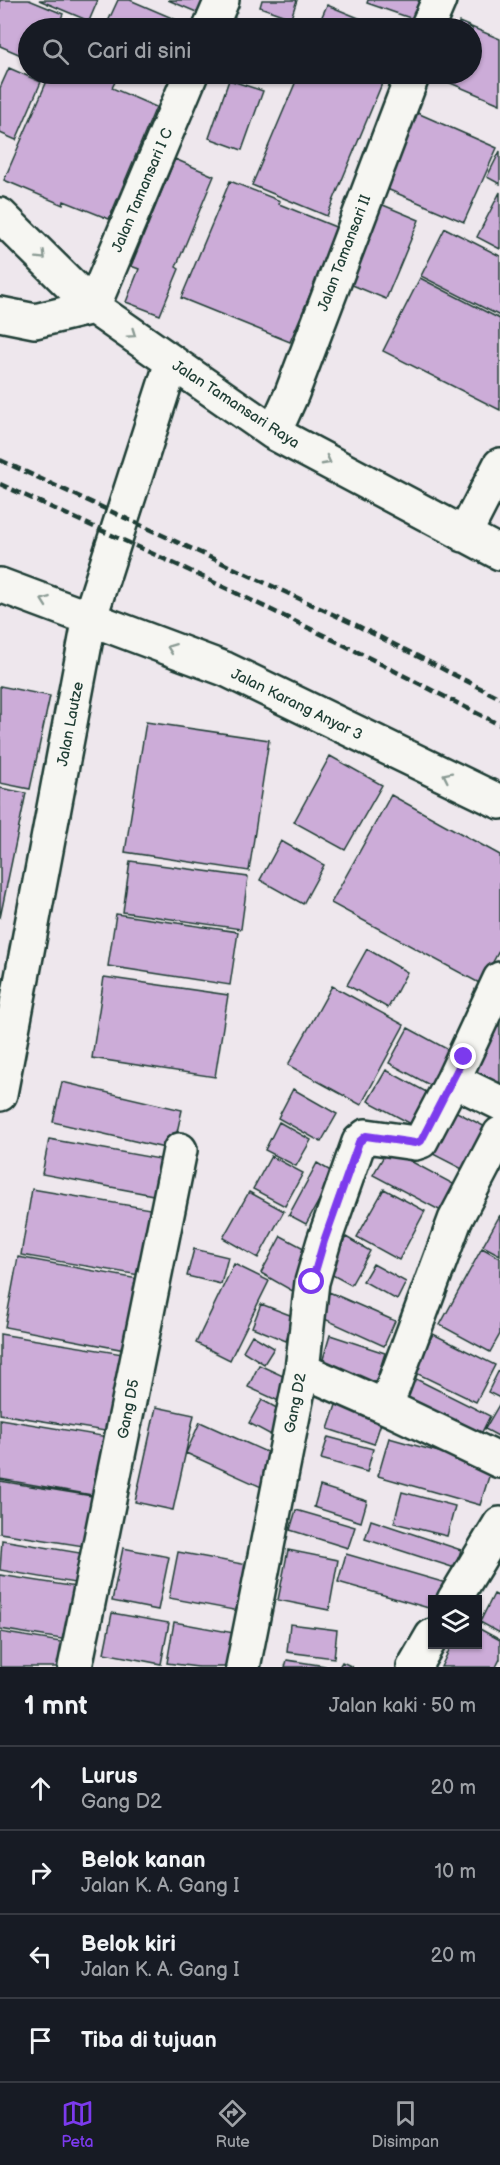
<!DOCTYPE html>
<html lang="id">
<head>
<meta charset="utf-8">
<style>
	:root { --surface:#171b24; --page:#20242c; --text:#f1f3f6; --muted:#9ea1a6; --line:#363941; --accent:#7c3aed }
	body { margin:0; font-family:"Balsamiq Sans",sans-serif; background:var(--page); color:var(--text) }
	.controls { position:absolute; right:18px; bottom:18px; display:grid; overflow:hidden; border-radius:0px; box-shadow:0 2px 4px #0004 }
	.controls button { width:54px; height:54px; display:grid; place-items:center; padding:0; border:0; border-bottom:2px solid var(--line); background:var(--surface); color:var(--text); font:30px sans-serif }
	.stop { position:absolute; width:18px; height:18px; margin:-14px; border:4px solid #7c3aed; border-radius:50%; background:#fff }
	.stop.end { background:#7c3aed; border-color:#fff; box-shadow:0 2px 6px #0008 }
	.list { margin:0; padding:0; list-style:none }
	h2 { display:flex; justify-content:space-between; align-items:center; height:78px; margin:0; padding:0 24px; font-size:26px }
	h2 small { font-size:20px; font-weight:400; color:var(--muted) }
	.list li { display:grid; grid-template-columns:39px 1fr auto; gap:18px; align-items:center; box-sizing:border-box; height:84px; padding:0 24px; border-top:2px solid var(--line) }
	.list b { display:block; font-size:22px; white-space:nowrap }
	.list p { margin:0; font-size:20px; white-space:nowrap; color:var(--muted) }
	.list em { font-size:20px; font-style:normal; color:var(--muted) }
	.icon { flex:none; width:33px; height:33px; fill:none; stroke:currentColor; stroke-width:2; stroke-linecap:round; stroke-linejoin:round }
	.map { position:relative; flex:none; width:500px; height:1667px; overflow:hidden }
	.search { position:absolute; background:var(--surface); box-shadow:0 2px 4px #0004; left:18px; right:18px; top:18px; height:66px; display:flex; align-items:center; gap:15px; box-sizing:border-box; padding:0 21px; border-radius:33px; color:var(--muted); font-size:22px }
	.sheet { height:414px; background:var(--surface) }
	nav { display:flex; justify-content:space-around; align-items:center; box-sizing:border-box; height:84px; border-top:2px solid var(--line); background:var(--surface); font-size:16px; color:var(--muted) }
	nav a { display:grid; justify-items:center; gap:3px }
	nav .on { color:var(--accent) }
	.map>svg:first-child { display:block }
	.building { fill:#ccacd8; stroke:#1f3d34; stroke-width:1.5 }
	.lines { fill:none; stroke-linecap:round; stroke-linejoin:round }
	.minor-casing { stroke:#1f3d34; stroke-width:38 }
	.minor { stroke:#f6f6f2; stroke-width:33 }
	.rail { stroke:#1f3d34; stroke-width:4.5; stroke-dasharray:9 4.5; stroke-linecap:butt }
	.oneway { stroke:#8a9a93 }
	.route { stroke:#7c3aed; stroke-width:8 }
	.labels { text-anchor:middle; stroke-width:6; stroke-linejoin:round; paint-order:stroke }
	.street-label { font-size:15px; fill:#1f3d34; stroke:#f6f6f2 }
</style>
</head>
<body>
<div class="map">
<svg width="500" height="1667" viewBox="0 0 500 1667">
	<rect width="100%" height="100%" fill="#eee7ed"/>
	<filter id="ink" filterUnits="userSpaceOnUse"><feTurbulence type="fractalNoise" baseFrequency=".0167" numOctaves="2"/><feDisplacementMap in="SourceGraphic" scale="12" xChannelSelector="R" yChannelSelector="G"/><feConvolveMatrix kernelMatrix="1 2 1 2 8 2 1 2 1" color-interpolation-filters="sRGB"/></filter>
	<g filter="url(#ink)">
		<path class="building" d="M 0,0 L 29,0 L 63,14 L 57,28 L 28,28 L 28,58 L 0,46 Z
			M 39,0 L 98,0 L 89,21 Z
			M 118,0 L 130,0 L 193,27 L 105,28 Z
			M 168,0 L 206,0 L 201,14 Z
			M 262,0 L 297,0 L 291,18 L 260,7 Z
			M 368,0 L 422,0 L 416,20 L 367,3 Z
			M 327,5 L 383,28 L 317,28 Z
			M 459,22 L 500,39 L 500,104 L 436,77 L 438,74 L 472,74 L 472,28 L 457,28 Z
			M 9,68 L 41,82 L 16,140 L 0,133 L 0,88 Z
			M 50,74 L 106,74 L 117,78 L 112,88 L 156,107 L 109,219 L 64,201 L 63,205 L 4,180 Z
			M 299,74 L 386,74 L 327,216 L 252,185 Z
			M 229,80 L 263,91 L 242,150 L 209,138 Z
			M 406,108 L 497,148 L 464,222 L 373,183 Z
			M 500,151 L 500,184 L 487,177 Z
			M 175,159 L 214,176 L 176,267 L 179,269 L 160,315 L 126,302 L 139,269 L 131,266 Z
			M 230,181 L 280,201 L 279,204 L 338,228 L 290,342 L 181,298 Z
			M 500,192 L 500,249 L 477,237 Z
			M 371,200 L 419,220 L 386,299 L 338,279 Z
			M 445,228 L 500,256 L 500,316 L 421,276 Z
			M 420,278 L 500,319 L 500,410 L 383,351 Z
			M 0,686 L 50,696 L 30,789 L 0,783 Z
			M 146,722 L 269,740 L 249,871 L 125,852 Z
			M 330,756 L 382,785 L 345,850 L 294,822 Z
			M 0,788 L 26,793 L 0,918 Z
			M 391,795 L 500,855 L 500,949 L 481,984 L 331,903 Z
			M 281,841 L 324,865 L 303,904 L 260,880 Z
			M 130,861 L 248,877 L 241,929 L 123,912 Z
			M 116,914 L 238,932 L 230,985 L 108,966 Z
			M 367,949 L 407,972 L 388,1008 L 347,985 Z
			M 104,977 L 228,995 L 215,1077 L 92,1058 Z
			M 332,986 L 404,1025 L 361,1105 L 288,1065 Z
			M 500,1021 L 500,1101 L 469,1086 Z
			M 408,1028 L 458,1055 L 439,1090 L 389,1063 Z
			M 386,1070 L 432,1095 L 415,1126 L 368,1101 Z
			M 62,1082 L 182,1110 L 173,1150 L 53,1122 Z
			M 293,1089 L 337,1114 L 321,1142 L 278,1118 Z
			M 453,1110 L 495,1132 L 472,1174 L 431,1153 Z
			M 279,1122 L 311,1140 L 296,1166 L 265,1150 Z
			M 49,1139 L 171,1161 L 164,1197 L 42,1174 Z
			M 388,1149 L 457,1186 L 443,1212 L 373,1175 Z
			M 271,1156 L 303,1173 L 285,1206 L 253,1189 Z
			M 317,1163 L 334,1173 L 306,1224 L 289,1215 Z
			M 32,1189 L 156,1210 L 145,1276 L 21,1255 Z
			M 384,1189 L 425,1211 L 399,1260 L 357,1237 Z
			M 249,1192 L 284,1211 L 258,1258 L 223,1238 Z
			M 500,1215 L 500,1255 L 483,1246 Z
			M 281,1236 L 317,1255 L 296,1293 L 261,1273 Z
			M 346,1237 L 370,1251 L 351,1285 L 327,1272 Z
			M 482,1248 L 500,1258 L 500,1334 L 490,1352 L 440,1325 Z
			M 194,1249 L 228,1257 L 221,1284 L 187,1276 Z
			M 18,1257 L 138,1279 L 125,1350 L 5,1327 Z
			M 234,1264 L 269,1281 L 230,1360 L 196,1343 Z
			M 373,1264 L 406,1282 L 397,1300 L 363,1281 Z
			M 329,1292 L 395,1321 L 384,1346 L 318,1316 Z
			M 261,1304 L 295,1317 L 286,1341 L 252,1327 Z
			M 0,1334 L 123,1354 L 111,1432 L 0,1414 Z
			M 433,1334 L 495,1365 L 476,1402 L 414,1372 Z
			M 252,1335 L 274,1348 L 264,1364 L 243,1351 Z
			M 330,1335 L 385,1353 L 375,1384 L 321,1366 Z
			M 259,1365 L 294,1381 L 283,1403 L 248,1387 Z
			M 500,1368 L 500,1398 L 488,1392 Z
			M 412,1377 L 490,1416 L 477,1442 L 399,1404 Z
			M 338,1399 L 384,1414 L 374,1444 L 328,1429 Z
			M 262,1400 L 286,1413 L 273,1436 L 249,1423 Z
			M 500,1403 L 500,1437 L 485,1429 Z
			M 156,1407 L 194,1415 L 173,1510 L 135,1502 Z
			M 0,1419 L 108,1437 L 98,1496 L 0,1479 Z
			M 200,1422 L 282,1459 L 268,1490 L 186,1453 Z
			M 328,1437 L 373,1449 L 367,1472 L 321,1459 Z
			M 389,1438 L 492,1467 L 480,1505 L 378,1476 Z
			M 0,1481 L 98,1497 L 90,1547 L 0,1533 Z
			M 320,1486 L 367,1501 L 361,1522 L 314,1507 Z
			M 402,1492 L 455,1506 L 447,1536 L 394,1523 Z
			M 296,1510 L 355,1527 L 348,1548 L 290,1530 Z
			M 371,1520 L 461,1550 L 455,1568 L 365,1539 Z
			M 2,1540 L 92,1555 L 86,1585 L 0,1570 Z
			M 123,1548 L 169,1557 L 158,1610 L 112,1601 Z
			M 288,1550 L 338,1560 L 329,1610 L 278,1600 Z
			M 178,1552 L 253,1566 L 244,1612 L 169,1598 Z
			M 346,1554 L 446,1583 L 441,1600 L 432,1600 L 432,1609 L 338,1582 Z
			M 0,1575 L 83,1588 L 74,1641 L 0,1629 Z
			M 494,1594 L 500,1597 L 500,1633 L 480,1622 Z
			M 112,1613 L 169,1623 L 161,1664 L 104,1653 Z
			M 174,1622 L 245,1635 L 239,1667 L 198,1667 L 167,1663 Z
			M 290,1624 L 337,1630 L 334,1658 L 287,1652 Z
			M 478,1628 L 500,1640 L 500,1659 L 496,1667 L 441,1667 L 452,1644 L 478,1644 Z
			M 0,1632 L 73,1644 L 70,1667 L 0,1667 Z
			M 287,1660 L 325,1666 L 325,1667 L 285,1667 Z
			M 342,1662 L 353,1667 L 339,1667 Z"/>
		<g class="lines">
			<defs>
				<path id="minor" d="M 210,28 L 222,0
					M 427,28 L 439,0
					M 0,215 L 93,307 L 274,433 L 500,553
					M 93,307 L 191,74
					M 0,314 L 35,321 L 93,307
					M 274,433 L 292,393 L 413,74
					M 464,535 L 500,465
					M 0,585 L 225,669 L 500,802
					M 453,1080 L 500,1103
					M 0,1094 L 90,617 L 172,362
					M 302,1370 L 393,1410 L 500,1461
					M 386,1406 L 455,1220 L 500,1134
					M 454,1600 L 500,1524
					M 75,1667 L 180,1150
					M 243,1667 L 302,1370 L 312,1282 L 324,1241 L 359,1142 L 366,1136 L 415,1143 L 421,1141 L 453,1080 L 500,979
					M 414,1667 L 432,1636"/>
			</defs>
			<use href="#minor" class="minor-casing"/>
			<use href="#minor" class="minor"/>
			<path class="rail" d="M 0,460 L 354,624 L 500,698
				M 0,484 L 184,568 L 344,645 L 500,725"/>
		</g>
		<defs><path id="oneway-chevron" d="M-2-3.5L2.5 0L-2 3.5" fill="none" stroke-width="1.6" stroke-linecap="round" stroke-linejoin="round" transform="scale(1.5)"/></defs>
		<g class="oneway">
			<use href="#oneway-chevron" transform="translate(42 256) rotate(45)"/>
			<use href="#oneway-chevron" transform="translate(132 334) rotate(35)"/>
			<use href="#oneway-chevron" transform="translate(327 461) rotate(28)"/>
			<use href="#oneway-chevron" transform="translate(45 601) rotate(-160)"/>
			<use href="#oneway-chevron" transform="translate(171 648) rotate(-159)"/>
			<use href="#oneway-chevron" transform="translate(447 776) rotate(-154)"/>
		</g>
	</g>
	<g class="lines" filter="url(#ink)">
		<path class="route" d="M 312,1282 L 324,1241 L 359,1142 L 366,1136 L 415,1143 L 421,1141 L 464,1057"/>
	</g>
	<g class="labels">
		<g class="street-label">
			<text transform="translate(142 190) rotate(-67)" y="5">Jalan Tamansari I C</text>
			<text transform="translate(344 253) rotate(-69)" y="5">Jalan Tamansari II</text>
			<text transform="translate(236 404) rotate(33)" y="5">Jalan Tamansari Raya</text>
			<text transform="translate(297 704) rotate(26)" y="5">Jalan Karang Anyar 3</text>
			<text transform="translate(70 724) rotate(-79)" y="5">Jalan Lautze</text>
			<text transform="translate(295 1403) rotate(-79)" y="5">Gang D2</text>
			<text transform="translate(128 1409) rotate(-79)" y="5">Gang D5</text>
		</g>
	</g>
</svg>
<div class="controls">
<button><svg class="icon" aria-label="layers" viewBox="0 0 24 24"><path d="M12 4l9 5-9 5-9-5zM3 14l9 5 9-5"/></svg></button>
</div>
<div class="stop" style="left:312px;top:1282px"></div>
<div class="stop end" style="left:464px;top:1057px"></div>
<div class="search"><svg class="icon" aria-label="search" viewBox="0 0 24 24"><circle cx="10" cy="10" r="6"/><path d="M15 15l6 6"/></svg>Cari di sini</div>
</div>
<section class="sheet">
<h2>1 mnt<small>Jalan kaki · 50 m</small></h2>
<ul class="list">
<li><svg class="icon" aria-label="ahead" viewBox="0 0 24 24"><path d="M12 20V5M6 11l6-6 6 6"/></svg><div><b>Lurus</b><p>Gang D2</p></div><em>20 m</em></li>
<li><svg class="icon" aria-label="right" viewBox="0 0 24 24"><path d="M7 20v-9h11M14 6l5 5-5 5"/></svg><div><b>Belok kanan</b><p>Jalan K. A. Gang I</p></div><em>10 m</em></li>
<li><svg class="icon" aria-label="left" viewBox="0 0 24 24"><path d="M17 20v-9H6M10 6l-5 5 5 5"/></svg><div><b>Belok kiri</b><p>Jalan K. A. Gang I</p></div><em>20 m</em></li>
<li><svg class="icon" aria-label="arrive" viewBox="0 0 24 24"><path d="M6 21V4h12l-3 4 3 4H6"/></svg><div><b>Tiba di tujuan</b></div></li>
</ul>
</section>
<nav>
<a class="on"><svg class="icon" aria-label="map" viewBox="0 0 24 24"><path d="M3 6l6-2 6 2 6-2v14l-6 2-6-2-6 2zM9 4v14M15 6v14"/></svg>Peta</a>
<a><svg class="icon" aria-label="directions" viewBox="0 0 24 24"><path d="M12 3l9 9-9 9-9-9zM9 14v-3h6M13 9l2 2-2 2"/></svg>Rute</a>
<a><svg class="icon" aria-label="saved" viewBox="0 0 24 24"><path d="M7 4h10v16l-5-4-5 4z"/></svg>Disimpan</a>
</nav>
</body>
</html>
